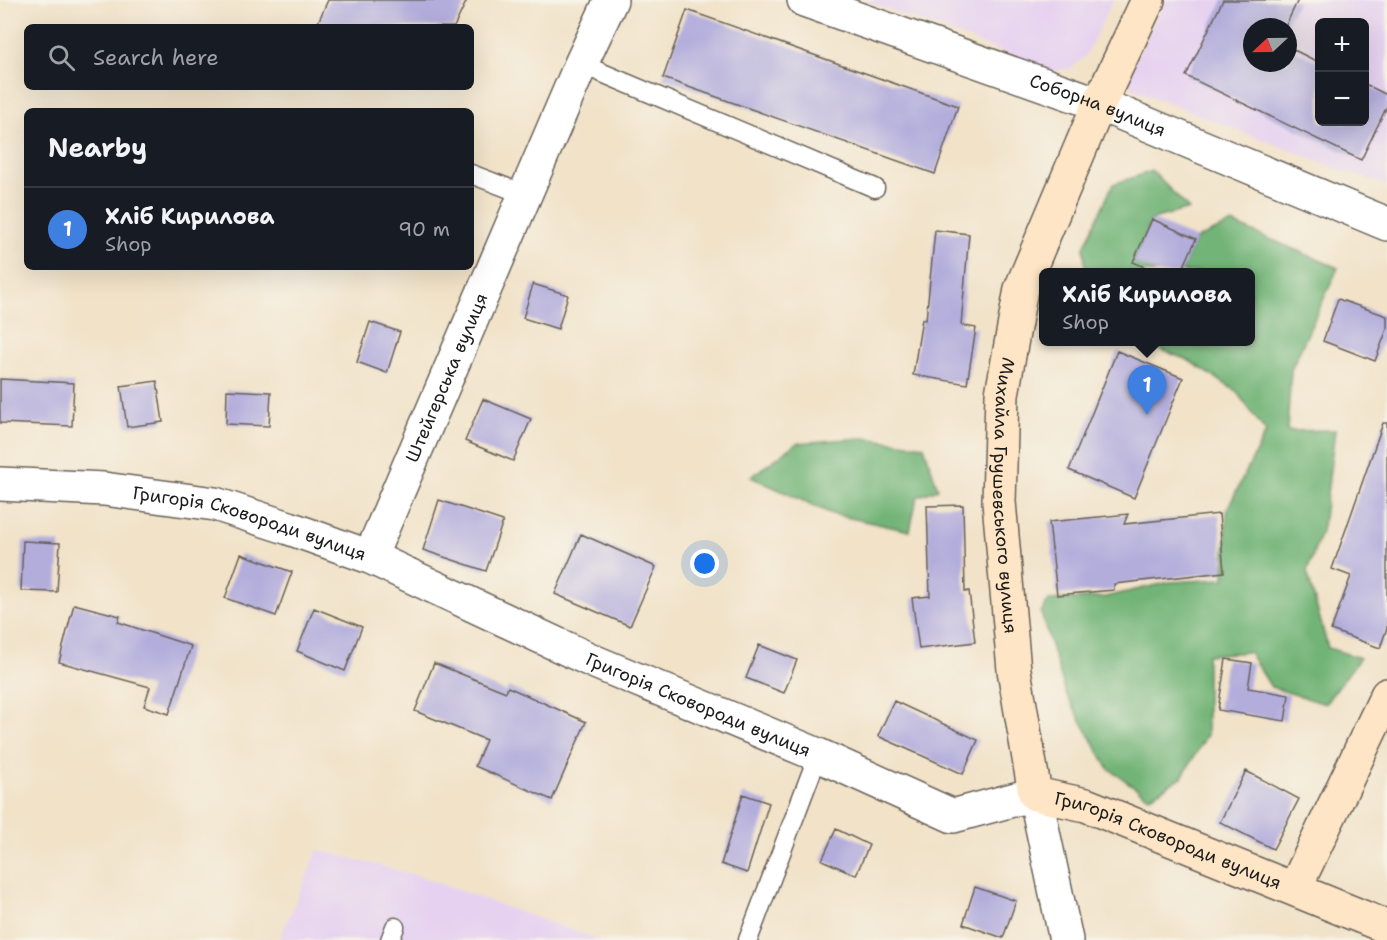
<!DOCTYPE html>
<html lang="en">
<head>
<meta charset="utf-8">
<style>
	:root { --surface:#171b24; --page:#20242c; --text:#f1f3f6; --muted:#9ea1a6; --line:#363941; --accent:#c8321e }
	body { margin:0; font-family:"Shantell Sans",sans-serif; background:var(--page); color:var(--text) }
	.controls { position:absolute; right:18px; top:18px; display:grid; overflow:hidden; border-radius:9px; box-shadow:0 6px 24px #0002 }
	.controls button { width:54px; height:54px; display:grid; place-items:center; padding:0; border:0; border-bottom:2px solid var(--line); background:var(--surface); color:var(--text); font:30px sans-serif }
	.compass { position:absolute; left:1243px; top:18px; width:54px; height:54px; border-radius:50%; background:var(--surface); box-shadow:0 6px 24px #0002; rotate:248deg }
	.you { position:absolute; left:705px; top:564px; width:21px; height:21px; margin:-15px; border:4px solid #fff; border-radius:50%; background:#1a73e8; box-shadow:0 0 0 9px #1a73e833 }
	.badge { display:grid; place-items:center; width:39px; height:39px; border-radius:50%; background:var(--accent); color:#fff; font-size:20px; font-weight:700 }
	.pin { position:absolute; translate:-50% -50px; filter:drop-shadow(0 2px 3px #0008) }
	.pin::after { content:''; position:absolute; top:32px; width:21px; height:18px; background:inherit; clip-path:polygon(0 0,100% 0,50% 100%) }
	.popup { position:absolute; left:1039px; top:268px; width:216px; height:78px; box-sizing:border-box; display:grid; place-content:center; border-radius:9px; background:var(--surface); filter:drop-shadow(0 2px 4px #0005); font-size:20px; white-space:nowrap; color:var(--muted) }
	.popup b { font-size:22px; color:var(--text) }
	.popup::after { content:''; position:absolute; left:50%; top:100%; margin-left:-12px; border:12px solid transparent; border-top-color:var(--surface) }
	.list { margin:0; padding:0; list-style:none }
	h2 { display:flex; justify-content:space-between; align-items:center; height:78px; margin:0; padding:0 24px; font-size:26px }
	h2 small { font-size:20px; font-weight:400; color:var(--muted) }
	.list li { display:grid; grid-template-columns:39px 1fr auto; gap:18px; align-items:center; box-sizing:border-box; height:84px; padding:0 24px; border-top:2px solid var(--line) }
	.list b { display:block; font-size:22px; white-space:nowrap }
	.list p { margin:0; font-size:20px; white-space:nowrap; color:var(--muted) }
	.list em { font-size:20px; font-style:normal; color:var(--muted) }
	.icon { flex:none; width:33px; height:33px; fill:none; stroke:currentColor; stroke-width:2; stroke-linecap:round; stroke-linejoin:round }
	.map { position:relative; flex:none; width:1387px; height:940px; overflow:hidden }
	.search { position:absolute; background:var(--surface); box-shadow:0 6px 24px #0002; left:24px; top:24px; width:450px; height:66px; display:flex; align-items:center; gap:15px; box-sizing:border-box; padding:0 21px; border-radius:9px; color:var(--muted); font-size:22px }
	.panel { position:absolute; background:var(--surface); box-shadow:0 6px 24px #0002; left:24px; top:108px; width:450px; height:162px; border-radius:9px }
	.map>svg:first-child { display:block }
	.built { fill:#e6d2f0; fill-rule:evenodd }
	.forest { fill:#72b477; stroke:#47684a; stroke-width:1.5 }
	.building { fill:#b3addc }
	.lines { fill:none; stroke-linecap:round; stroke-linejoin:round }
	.lane-casing { stroke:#676158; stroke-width:21 }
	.street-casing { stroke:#676158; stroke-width:36 }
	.secondary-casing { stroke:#676158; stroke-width:36 }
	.lane { stroke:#fff; stroke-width:18 }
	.street { stroke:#fff; stroke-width:33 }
	.secondary { stroke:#fee5c5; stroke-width:33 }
	.labels { text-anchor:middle; stroke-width:4.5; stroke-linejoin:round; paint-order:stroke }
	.street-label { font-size:18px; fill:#1c1c1c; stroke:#f7f3e8 }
</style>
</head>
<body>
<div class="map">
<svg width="1387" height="940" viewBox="0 0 1387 940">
	<rect width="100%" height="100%" fill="#f7f3e8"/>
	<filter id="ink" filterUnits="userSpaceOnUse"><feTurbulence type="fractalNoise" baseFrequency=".0167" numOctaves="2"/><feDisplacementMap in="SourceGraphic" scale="12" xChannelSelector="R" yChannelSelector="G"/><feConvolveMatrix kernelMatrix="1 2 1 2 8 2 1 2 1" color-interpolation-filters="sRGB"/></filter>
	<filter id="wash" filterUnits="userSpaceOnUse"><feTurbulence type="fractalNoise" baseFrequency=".008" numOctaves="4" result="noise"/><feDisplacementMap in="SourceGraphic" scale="24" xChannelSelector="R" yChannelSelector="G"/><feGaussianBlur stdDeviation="1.35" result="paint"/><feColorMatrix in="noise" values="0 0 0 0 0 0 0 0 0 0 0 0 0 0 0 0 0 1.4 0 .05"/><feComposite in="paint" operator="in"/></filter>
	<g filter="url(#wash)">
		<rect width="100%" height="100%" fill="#f1e2c8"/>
		<path class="built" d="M 864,0 L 1113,0 L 1086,55 L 1071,68 L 1053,71 Z
			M 1165,0 L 1387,0 L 1386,185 L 1343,171 L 1138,91 L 1133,88 L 1128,78 L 1129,73 ZM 1320,22 L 1364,22 L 1364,122 L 1320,122 ZM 1252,27 L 1288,27 L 1288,63 L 1252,63 Z
			M 318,850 L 415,875 L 600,940 L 279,940 Z"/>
		<path class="forest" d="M 1152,171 L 1189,209 L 1152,219 L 1133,261 L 1158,272 L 1085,272 L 1084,247 L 1113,184 Z
			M 1232,223 L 1338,268 L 1291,370 L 1287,431 L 1335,430 L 1323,526 L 1307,572 L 1328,648 L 1360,658 L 1325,704 L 1271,687 L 1249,652 L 1207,655 L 1207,735 L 1182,777 L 1149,797 L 1108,768 L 1066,694 L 1041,613 L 1049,600 L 1105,597 L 1170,582 L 1224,579 L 1227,510 L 1266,432 L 1236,391 L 1188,360 L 1140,342 L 1250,342 L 1250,272 L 1181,272 L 1196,239 Z
			M 863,438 L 924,446 L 938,489 L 917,497 L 910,531 L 832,514 L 751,477 L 797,443 Z"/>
		<g id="blocks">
			<path class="building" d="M 328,0 L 467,0 L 454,27 L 316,27 Z
				M 1223,0 L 1298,0 L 1285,27 L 1252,27 L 1252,63 L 1288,63 L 1288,47 L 1320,63 L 1320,122 L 1365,122 L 1365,84 L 1387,95 L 1387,106 L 1361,160 L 1186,76 Z
				M 687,10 L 958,106 L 935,174 L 663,78 Z
				M 1152,219 L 1196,239 L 1181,273 L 1158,273 L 1133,262 Z
				M 935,230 L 969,234 L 961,325 L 976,328 L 967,384 L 913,375 L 922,319 L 926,320 Z
				M 533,284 L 568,295 L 558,329 L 523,318 Z
				M 1338,299 L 1387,316 L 1387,329 L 1375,361 L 1323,341 Z
				M 370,322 L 400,332 L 387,373 L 357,362 Z
				M 1117,351 L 1183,378 L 1134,498 L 1069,470 Z
				M 0,379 L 74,383 L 72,426 L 0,423 Z
				M 157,381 L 163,422 L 127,427 L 121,386 Z
				M 227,390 L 271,392 L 269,426 L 226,424 Z
				M 483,399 L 531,419 L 513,461 L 465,441 Z
				M 1383,423 L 1387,423 L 1387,628 L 1380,648 L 1331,630 L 1351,576 L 1332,569 Z
				M 439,500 L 503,521 L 486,571 L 423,550 Z
				M 963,505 L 965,592 L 969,591 L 975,642 L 919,649 L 912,598 L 930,596 L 927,506 Z
				M 1128,514 L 1124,524 L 1219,514 L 1224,572 L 1114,584 L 1114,590 L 1057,595 L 1049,522 Z
				M 581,534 L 656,567 L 630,626 L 555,594 Z
				M 23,541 L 60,543 L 57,592 L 21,591 Z
				M 241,554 L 292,572 L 276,616 L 225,598 Z
				M 74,604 L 120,616 L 118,622 L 191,646 L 169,714 L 144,706 L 150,687 L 59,662 Z
				M 314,608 L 362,627 L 345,671 L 297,651 Z
				M 759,645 L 797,660 L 784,693 L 746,678 Z
				M 1226,659 L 1252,663 L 1248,688 L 1289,695 L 1285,721 L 1218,710 Z
				M 434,663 L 506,692 L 508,687 L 586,722 L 552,800 L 475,766 L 486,740 L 415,711 Z
				M 894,701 L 978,740 L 963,774 L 878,736 Z
				M 1246,771 L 1299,799 L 1273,849 L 1220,822 Z
				M 743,794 L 769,803 L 747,873 L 721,864 Z
				M 836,829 L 869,845 L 856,875 L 822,860 Z
				M 975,887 L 1016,901 L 1003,938 L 963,924 Z"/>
		</g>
	</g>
	<g filter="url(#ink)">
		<use href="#blocks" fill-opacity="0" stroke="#676158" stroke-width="1.5"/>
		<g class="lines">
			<defs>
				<path id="lane" d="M 581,64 L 875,188
					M 471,174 L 526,195
					M 390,940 L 395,927
					M 748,940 L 818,755"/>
				<g id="street">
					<path id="s1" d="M 804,0 L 1099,104 L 1387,224"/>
					<path id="s2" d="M 0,484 L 104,489 L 215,504 L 289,528 L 370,557 L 595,662 L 818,755 L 953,816 L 1035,794 L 1066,940"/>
					<path id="s3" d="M 370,557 L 581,64 L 611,0"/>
				</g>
				<g id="secondary">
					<path id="s4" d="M 1148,0 L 1099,104 L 1021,289 L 1002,394 L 999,502 L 1014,670 L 1035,794 L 1086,805 L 1387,927"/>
					<path d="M 1295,888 L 1387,695"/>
				</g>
			</defs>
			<use href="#lane" class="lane-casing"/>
			<use href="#street" class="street-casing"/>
			<use href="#secondary" class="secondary-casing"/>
			<use href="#lane" class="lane"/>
			<use href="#street" class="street"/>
			<use href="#secondary" class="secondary"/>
		</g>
	</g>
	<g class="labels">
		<g class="street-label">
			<text dy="6" stroke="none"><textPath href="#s1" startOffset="312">Соборна вулиця</textPath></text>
			<text dy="6" stroke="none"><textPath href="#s3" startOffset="195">Штейгерська вулиця</textPath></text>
			<text dy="6" stroke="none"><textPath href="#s4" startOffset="524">Михайла Грушевського вулиця</textPath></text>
			<text dy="6" stroke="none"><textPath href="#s2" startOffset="254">Григорія Сковороди вулиця</textPath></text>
			<text dy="6" stroke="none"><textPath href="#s2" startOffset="740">Григорія Сковороди вулиця</textPath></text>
			<text dy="6" stroke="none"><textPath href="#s4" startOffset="966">Григорія Сковороди вулиця</textPath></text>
		</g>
	</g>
</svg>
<div class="controls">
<button>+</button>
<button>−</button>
</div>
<svg class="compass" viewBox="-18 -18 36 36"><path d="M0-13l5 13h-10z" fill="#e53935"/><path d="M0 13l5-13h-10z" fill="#9ea1a6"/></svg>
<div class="you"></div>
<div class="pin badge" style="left:1147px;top:415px;background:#3f7fe0">1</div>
<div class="popup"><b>Хліб Кирилова</b>Shop</div>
<div class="search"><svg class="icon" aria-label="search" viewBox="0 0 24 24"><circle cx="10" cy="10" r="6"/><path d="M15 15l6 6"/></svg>Search here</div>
<section class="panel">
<h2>Nearby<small></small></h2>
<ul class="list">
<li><span class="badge" style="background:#3f7fe0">1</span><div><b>Хліб Кирилова</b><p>Shop</p></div><em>90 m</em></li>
</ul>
</section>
</div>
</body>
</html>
